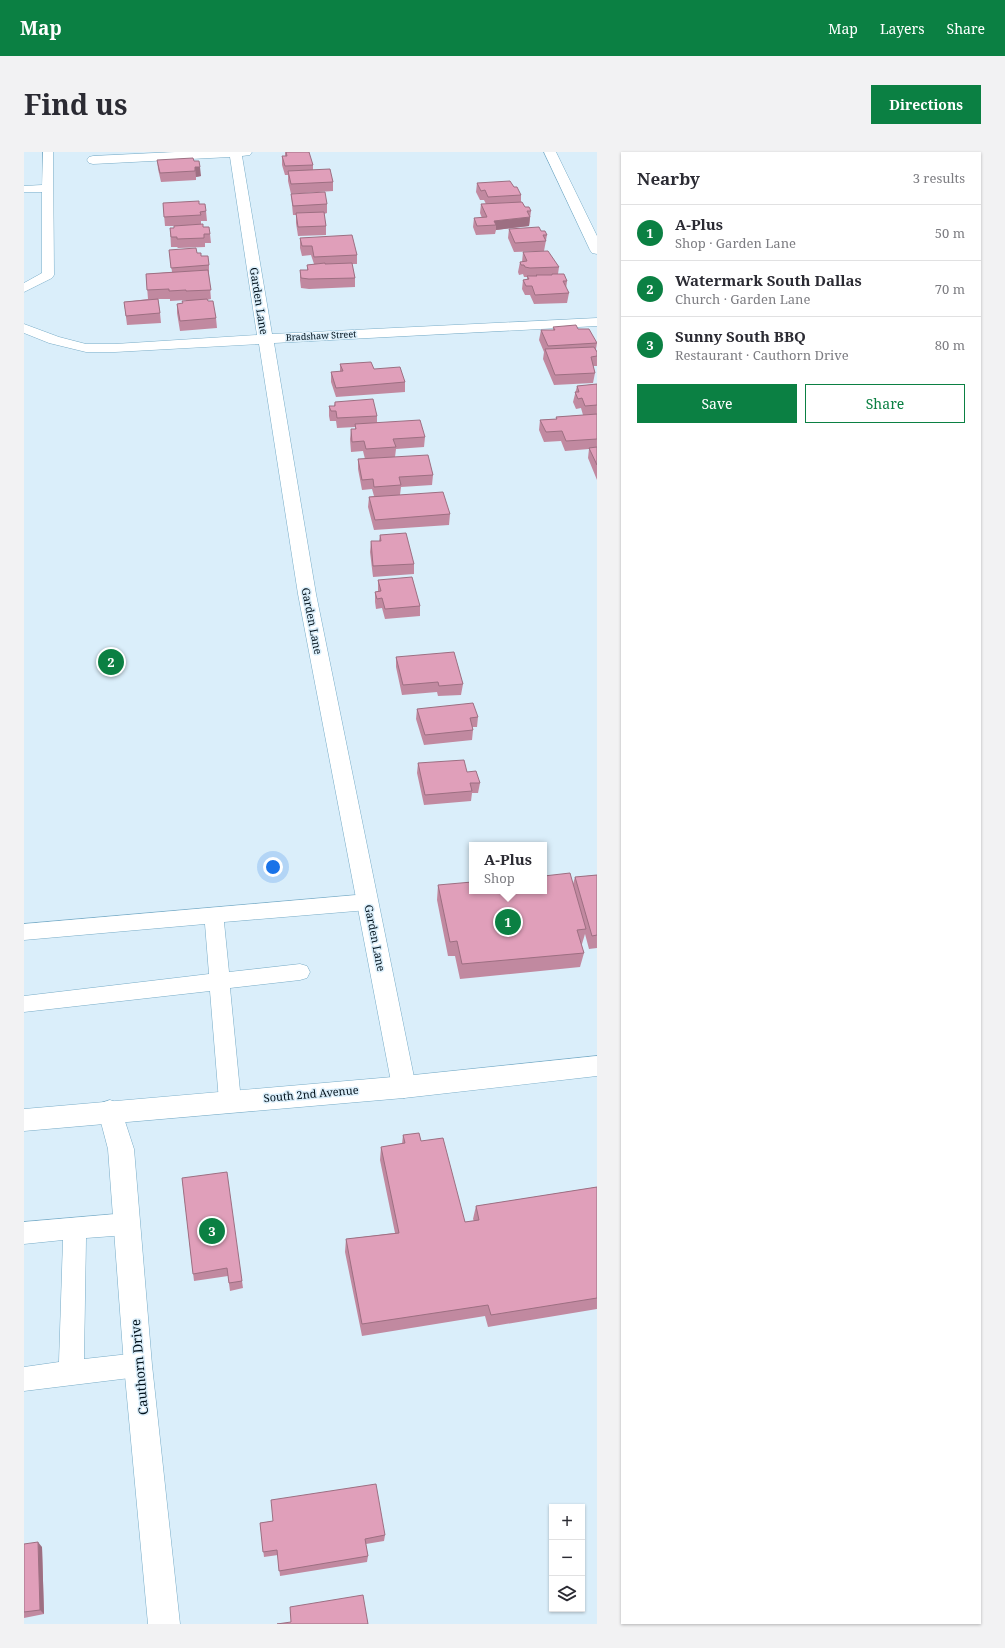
<!DOCTYPE html>
<html lang="en">
<head>
<meta charset="utf-8">
<style>
	:root { --surface:#fff; --page:#f2f2f3; --text:#2b2b33; --muted:#7c7c81; --line:#e1e1e2; --accent:#0b8043 }
	body { margin:0; font-family:"Noto Serif",serif; background:var(--page); color:var(--text) }
	.controls { position:absolute; right:12px; bottom:12px; display:grid; overflow:hidden; border-radius:0px; box-shadow:0 1px 3px #0004 }
	.controls button { width:36px; height:36px; display:grid; place-items:center; padding:0; border:0; border-bottom:1px solid var(--line); background:var(--surface); color:var(--text); font:20px sans-serif }
	.you { position:absolute; left:249px; top:715px; width:14px; height:14px; margin:-10px; border:3px solid #fff; border-radius:50%; background:#1a73e8; box-shadow:0 0 0 6px #1a73e833 }
	.badge { display:grid; place-items:center; width:26px; height:26px; border-radius:50%; background:var(--accent); color:#fff; font-size:13px; font-weight:700 }
	.pin { position:absolute; translate:-50% -50%; border:2px solid #fff; box-shadow:0 1px 4px #0006 }
	.popup { position:absolute; left:445px; top:690px; width:78px; height:52px; box-sizing:border-box; display:grid; place-content:center; border-radius:0px; background:var(--surface); filter:drop-shadow(0 1px 3px #0005); font-size:13px; white-space:nowrap; color:var(--muted) }
	.popup b { font-size:15px; color:var(--text) }
	.popup::after { content:''; position:absolute; left:50%; top:100%; margin-left:-8px; border:8px solid transparent; border-top-color:var(--surface) }
	.list { margin:0; padding:0; list-style:none }
	h2 { display:flex; justify-content:space-between; align-items:center; height:52px; margin:0; padding:0 16px; font-size:17px }
	h2 small { font-size:13px; font-weight:400; color:var(--muted) }
	.list li { display:grid; grid-template-columns:26px 1fr auto; gap:12px; align-items:center; box-sizing:border-box; height:56px; padding:0 16px; border-top:1px solid var(--line) }
	.list b { display:block; font-size:15px; white-space:nowrap }
	.list p { margin:0; font-size:13px; white-space:nowrap; color:var(--muted) }
	.list em { font-size:13px; font-style:normal; color:var(--muted) }
	.actions { display:flex; gap:8px; padding:12px 16px }
	.actions a { flex:1; padding:9px 0; border:1px solid var(--accent); border-radius:0px; text-align:center; font-size:14px; color:var(--accent) }
	.actions .main { background:var(--accent); color:#fff }
	.icon { flex:none; width:22px; height:22px; fill:none; stroke:currentColor; stroke-width:2; stroke-linecap:round; stroke-linejoin:round }
	.map { position:relative; flex:none; width:573px; height:1472px; overflow:hidden; border-radius:0px }
	header { display:flex; align-items:center; gap:24px; box-sizing:border-box; height:56px; padding:0 20px; background:var(--accent); color:#fff }
	header strong { font-size:19px }
	nav { display:flex; gap:22px; margin-inline-start:auto; font-size:14px }
	.intro { display:flex; align-items:center; justify-content:space-between; box-sizing:border-box; height:96px; padding:0 24px }
	h1 { margin:0; font-size:28px }
	.button { padding:10px 18px; border-radius:0px; background:var(--accent); color:#fff; font-size:14px; font-weight:700 }
	main { display:flex; gap:24px; padding:0 24px }
	aside { flex:1; background:var(--surface); border-radius:0px; box-shadow:0 1px 3px #0004 }
	.map>svg:first-child { display:block }
	.lines { fill:none; stroke-linecap:round; stroke-linejoin:round }
	.lane-casing { stroke:#78acc7; stroke-width:1 }
	.street-casing { stroke:#78acc7; stroke-width:1 }
	.secondary-casing { stroke:#78acc7; stroke-width:1 }
	.lane { fill:#fff; fill-rule:evenodd }
	.street { fill:#fff; fill-rule:evenodd }
	.secondary { fill:#fff; fill-rule:evenodd }
	.wall { fill:#c189a0 }
	.shaded-wall { fill:#9d6f82 }
	.building { fill:#e09fba; stroke:#9d6f82 }
	.labels { text-anchor:middle; stroke-width:3; stroke-linejoin:round; paint-order:stroke }
	.far-street-label { font-size:9px; fill:#00101a; stroke:#daeefa }
	.street-label { font-size:11px; fill:#00101a; stroke:#daeefa }
	.near-street-label { font-size:13px; fill:#00101a; stroke:#daeefa }
</style>
</head>
<body>
<header>
<strong>Map</strong>
<nav><a>Map</a><a>Layers</a><a>Share</a></nav>
</header>
<div class="intro"><h1>Find us</h1><a class="button">Directions</a></div>
<main>
<div class="map">
<svg width="573" height="1472" viewBox="0 0 573 1472">
	<rect width="100%" height="100%" fill="#daeefa"/>
	<g class="lines">
		<defs>
			<path id="lane" d="M 19,0 L 29,0 L 30,123 L 28,126 L 0,140 L 0,131 L 18,121 L 18,40 L 0,40 L 0,34 L 18,33 Z
				M 344,742 L 351,745 L 354,750 L 351,755 L 344,758 L 200,770 L 205,820 L 276,812 L 283,814 L 286,820 L 283,826 L 276,828 L 206,836 L 217,949 L 214,956 L 206,958 L 198,956 L 195,949 L 186,839 L 0,860 L 0,844 L 185,822 L 181,772 L 0,788 L 0,772 Z
				M 103,1061 L 111,1064 L 114,1072 L 111,1080 L 103,1083 L 62,1086 L 60,1207 L 114,1201 L 123,1204 L 126,1213 L 123,1222 L 114,1225 L 0,1239 L 0,1215 L 35,1210 L 39,1088 L 0,1092 L 0,1070 Z"/>
			<path id="street" d="M 151,0 L 228,0 L 226,3 L 218,4 L 248,182 L 573,166 L 573,174 L 250,191 L 292,442 L 392,935 L 389,943 L 380,946 L 371,943 L 368,935 L 274,442 L 235,192 L 91,200 L 62,200 L 25,191 L 0,181 L 0,172 L 35,185 L 62,192 L 91,192 L 233,183 L 206,5 L 69,12 L 65,11 L 63,8 L 65,5 L 69,4 Z
				M 520,0 L 532,0 L 573,84 L 573,102 L 568,101 L 566,98 Z
				M 86,948 L 95,951 L 110,997 L 128,1213 L 156,1472 L 124,1472 L 100,1213 L 84,997 L 74,959 L 77,951 Z"/>
			<path id="secondary" d="M 573,904 L 573,924 L 380,946 L 0,979 L 0,957 L 380,924 Z"/>
		</defs>
		<use href="#lane" class="lane-casing"/>
		<use href="#street" class="street-casing"/>
		<use href="#secondary" class="secondary-casing"/>
		<use href="#lane" class="lane"/>
		<use href="#street" class="street"/>
		<use href="#secondary" class="secondary"/>
	</g>
	<path class="wall" d="M 261,0 L 289,13 L 289,18 L 309,30 L 309,39 L 267,42 L 264,29 L 264,23 L 261,23 L 258,13 L 258,4 L 261,4 Z
		M 133,8 L 170,9 L 177,24 L 172,25 L 172,28 L 137,30 L 134,17 Z
		M 453,31 L 490,35 L 497,43 L 497,50 L 501,55 L 507,59 L 505,74 L 472,78 L 471,82 L 452,83 L 449,75 L 450,66 L 458,66 L 456,61 L 457,52 L 462,52 L 460,48 L 456,48 L 452,40 Z
		M 267,42 L 303,52 L 303,61 L 300,62 L 302,74 L 302,83 L 274,84 L 272,71 L 272,63 L 269,63 Z
		M 139,51 L 175,52 L 182,59 L 183,69 L 177,69 L 177,72 L 179,75 L 186,82 L 187,91 L 181,91 L 181,95 L 154,96 L 153,95 L 147,95 L 146,76 L 150,76 L 150,74 L 141,74 Z
		M 485,77 L 517,79 L 523,83 L 520,99 L 490,100 L 484,86 Z
		M 276,86 L 333,103 L 333,112 L 328,112 L 331,126 L 331,135 L 285,137 L 277,136 L 276,128 L 276,118 L 283,118 L 283,113 L 290,112 L 287,103 L 278,104 L 276,96 Z
		M 145,98 L 173,101 L 177,104 L 185,113 L 185,123 L 187,147 L 183,148 L 192,166 L 193,176 L 156,179 L 153,161 L 153,152 L 159,151 L 162,149 L 162,148 L 146,149 L 146,147 L 134,147 L 136,161 L 137,171 L 103,173 L 100,150 L 124,147 L 122,122 L 148,120 Z
		M 499,100 L 535,115 L 534,122 L 543,129 L 542,137 L 545,141 L 543,151 L 510,152 L 506,143 L 501,143 L 498,137 L 499,128 L 503,127 L 503,125 L 500,125 L 499,122 L 495,123 L 494,120 L 496,110 L 498,110 Z
		M 529,175 L 554,177 L 573,191 L 572,197 L 573,200 L 573,214 L 569,214 L 571,221 L 569,231 L 530,233 L 519,207 L 520,200 L 515,188 L 517,178 L 529,178 Z
		M 316,212 L 350,217 L 381,230 L 381,240 L 312,245 L 307,230 L 307,220 L 316,220 Z
		M 573,232 L 573,328 L 564,306 L 565,297 L 541,299 L 537,289 L 520,290 L 515,278 L 516,268 L 532,267 L 532,265 L 559,263 L 557,256 L 552,257 L 549,250 L 553,234 Z
		M 311,250 L 353,264 L 353,270 L 401,285 L 400,295 L 372,297 L 371,305 L 409,323 L 408,333 L 377,335 L 376,343 L 426,362 L 425,373 L 350,378 L 344,355 L 345,345 L 350,344 L 348,337 L 338,338 L 334,317 L 334,307 L 341,307 L 339,299 L 327,300 L 326,287 L 327,277 L 331,277 L 331,275 L 313,276 L 312,269 L 306,269 L 305,264 L 305,254 L 310,254 Z
		M 356,383 L 390,412 L 390,422 L 349,425 L 346,400 L 347,389 L 355,389 Z
		M 354,428 L 396,454 L 396,464 L 361,467 L 358,456 L 352,457 L 351,450 L 351,440 L 354,439 Z
		M 372,505 L 439,532 L 437,543 L 414,544 L 413,540 L 378,543 L 372,515 Z
		M 393,557 L 454,565 L 453,575 L 448,575 L 449,578 L 448,588 L 400,593 L 392,567 Z
		M 394,611 L 456,631 L 454,641 L 448,641 L 447,649 L 400,653 L 393,621 Z
		M 573,723 L 573,796 L 565,797 L 561,782 L 558,792 L 557,792 L 560,801 L 556,815 L 436,827 L 431,804 L 424,804 L 413,748 L 414,733 L 549,732 L 551,725 Z
		M 379,983 L 397,989 L 441,1070 L 450,1069 L 449,1067 L 452,1054 L 573,1035 L 573,1157 L 464,1175 L 461,1164 L 338,1184 L 321,1100 L 322,1087 L 371,1081 L 356,1008 L 357,995 L 378,992 Z
		M 158,1026 L 218,1129 L 219,1136 L 206,1139 L 204,1124 L 170,1129 Z
		M 249,1369 L 361,1383 L 360,1389 L 342,1392 L 344,1404 L 343,1410 L 256,1424 L 254,1403 L 240,1405 L 236,1371 Z
		M 0,1392 L 18,1395 L 20,1462 L 0,1466 Z"/>
	<path class="shaded-wall" d="M 171,15 L 176,15 L 177,24 L 172,25 Z
		M 506,65 L 505,74 L 472,78 L 472,73 L 470,69 Z
		M 14,1390 L 18,1395 L 20,1462 L 16,1458 Z"/>
	<path class="building" d="M 262,0 L 285,0 L 289,13 L 261,14 L 258,4 L 263,4 Z
		M 169,6 L 170,9 L 175,9 L 176,15 L 171,15 L 171,19 L 136,21 L 133,8 Z
		M 306,17 L 309,30 L 267,32 L 264,19 Z
		M 486,29 L 490,35 L 493,35 L 497,43 L 464,45 L 461,38 L 457,39 L 453,31 Z
		M 301,40 L 303,52 L 269,54 L 267,42 Z
		M 175,49 L 175,52 L 181,52 L 182,59 L 176,60 L 177,63 L 140,65 L 139,51 Z
		M 498,50 L 501,55 L 505,55 L 507,59 L 503,59 L 506,65 L 470,69 L 472,73 L 453,74 L 450,66 L 463,65 L 457,52 Z
		M 300,60 L 302,74 L 274,75 L 272,61 Z
		M 179,72 L 179,75 L 185,75 L 186,82 L 180,82 L 180,86 L 153,87 L 153,85 L 147,85 L 146,76 L 150,76 L 150,74 Z
		M 515,75 L 517,79 L 521,79 L 523,83 L 519,83 L 522,89 L 491,91 L 485,77 Z
		M 328,83 L 333,103 L 290,105 L 288,94 L 278,94 L 276,86 Z
		M 172,96 L 173,101 L 177,101 L 177,104 L 184,104 L 185,113 L 147,116 L 145,98 Z
		M 524,99 L 535,115 L 506,116 L 501,115 L 500,113 L 497,113 L 496,110 L 503,109 L 499,100 Z
		M 301,111 L 301,112 L 328,111 L 331,126 L 285,127 L 277,126 L 276,118 L 284,118 L 283,113 Z
		M 184,118 L 187,138 L 162,139 L 162,138 L 145,139 L 145,137 L 123,138 L 122,122 Z
		M 528,122 L 540,122 L 543,129 L 539,129 L 545,141 L 511,143 L 508,134 L 502,134 L 499,128 L 505,127 L 503,124 L 513,124 L 512,123 L 528,123 Z
		M 134,147 L 136,161 L 102,164 L 100,150 Z
		M 183,147 L 184,149 L 189,149 L 192,166 L 156,169 L 153,152 L 159,151 L 158,149 Z
		M 552,173 L 554,177 L 565,177 L 573,191 L 524,194 L 517,178 L 531,178 L 529,175 Z
		M 570,195 L 573,200 L 573,204 L 567,205 L 571,221 L 531,223 L 521,197 Z
		M 347,210 L 350,217 L 376,215 L 381,230 L 312,236 L 307,220 L 319,219 L 316,212 Z
		M 573,232 L 573,253 L 561,254 L 558,246 L 554,247 L 551,240 L 555,240 L 553,234 Z
		M 349,247 L 353,264 L 313,266 L 312,259 L 307,259 L 305,254 L 311,254 L 311,250 Z
		M 573,262 L 573,287 L 542,289 L 538,279 L 522,280 L 516,268 L 533,267 L 532,265 Z
		M 396,268 L 401,285 L 369,287 L 372,295 L 342,297 L 340,289 L 328,290 L 327,277 L 332,277 L 331,272 Z
		M 573,295 L 573,313 L 565,296 Z
		M 404,303 L 409,323 L 375,325 L 377,333 L 350,335 L 349,327 L 338,328 L 334,307 Z
		M 419,340 L 426,362 L 351,368 L 345,345 Z
		M 382,381 L 390,412 L 349,414 L 347,389 L 357,389 L 356,383 Z
		M 388,425 L 396,454 L 361,457 L 358,446 L 353,447 L 351,440 L 357,439 L 354,428 Z
		M 430,500 L 439,532 L 415,534 L 414,530 L 379,533 L 372,505 Z
		M 449,551 L 454,565 L 446,566 L 449,578 L 401,583 L 393,557 Z
		M 440,608 L 443,620 L 452,619 L 456,631 L 446,631 L 448,639 L 401,643 L 394,611 Z
		M 546,721 L 562,777 L 553,778 L 560,801 L 438,812 L 433,789 L 426,790 L 414,733 L 448,730 L 448,739 L 520,739 L 520,724 Z
		M 573,723 L 573,783 L 568,784 L 551,725 Z
		M 395,981 L 397,989 L 419,986 L 441,1070 L 455,1068 L 452,1054 L 573,1035 L 573,1146 L 467,1163 L 464,1153 L 338,1172 L 322,1087 L 375,1081 L 357,995 L 381,991 L 379,983 Z
		M 203,1020 L 218,1129 L 205,1131 L 203,1116 L 169,1122 L 158,1026 Z
		M 352,1332 L 361,1383 L 341,1387 L 344,1404 L 255,1419 L 253,1398 L 239,1400 L 236,1371 L 249,1369 L 247,1348 Z
		M 14,1390 L 16,1458 L 0,1460 L 0,1392 Z
		M 339,1443 L 344,1472 L 253,1472 L 267,1470 L 266,1455 Z"/>
	<g class="labels">
		<g class="far-street-label">
			<text transform="translate(297 184) rotate(-3)" y="3">Bradshaw Street</text>
		</g>
		<g class="street-label">
			<text transform="translate(235 149) rotate(81)" y="4">Garden Lane</text>
			<text transform="translate(288 469) rotate(79)" y="4">Garden Lane</text>
			<text transform="translate(351 786) rotate(79)" y="4">Garden Lane</text>
			<text transform="translate(287 942) rotate(-5)" y="4">South 2nd Avenue</text>
		</g>
		<g class="near-street-label">
			<text transform="translate(115 1215) rotate(-95)" y="5">Cauthorn Drive</text>
		</g>
	</g>
</svg>
<div class="controls">
<button>+</button>
<button>−</button>
<button><svg class="icon" aria-label="layers" viewBox="0 0 24 24"><path d="M12 4l9 5-9 5-9-5zM3 14l9 5 9-5"/></svg></button>
</div>
<div class="you"></div>
<div class="pin badge" style="left:484px;top:770px">1</div>
<div class="popup"><b>A-Plus</b>Shop</div>
<div class="pin badge" style="left:87px;top:510px">2</div>
<div class="pin badge" style="left:188px;top:1079px">3</div>
</div>
<aside>
<h2>Nearby<small>3 results</small></h2>
<ul class="list">
<li><span class="badge">1</span><div><b>A-Plus</b><p>Shop · Garden Lane</p></div><em>50 m</em></li>
<li><span class="badge">2</span><div><b>Watermark South Dallas</b><p>Church · Garden Lane</p></div><em>70 m</em></li>
<li><span class="badge">3</span><div><b>Sunny South BBQ</b><p>Restaurant · Cauthorn Drive</p></div><em>80 m</em></li>
</ul>
<div class="actions"><a class="main">Save</a><a>Share</a></div>
</aside>
</main>
</body>
</html>
